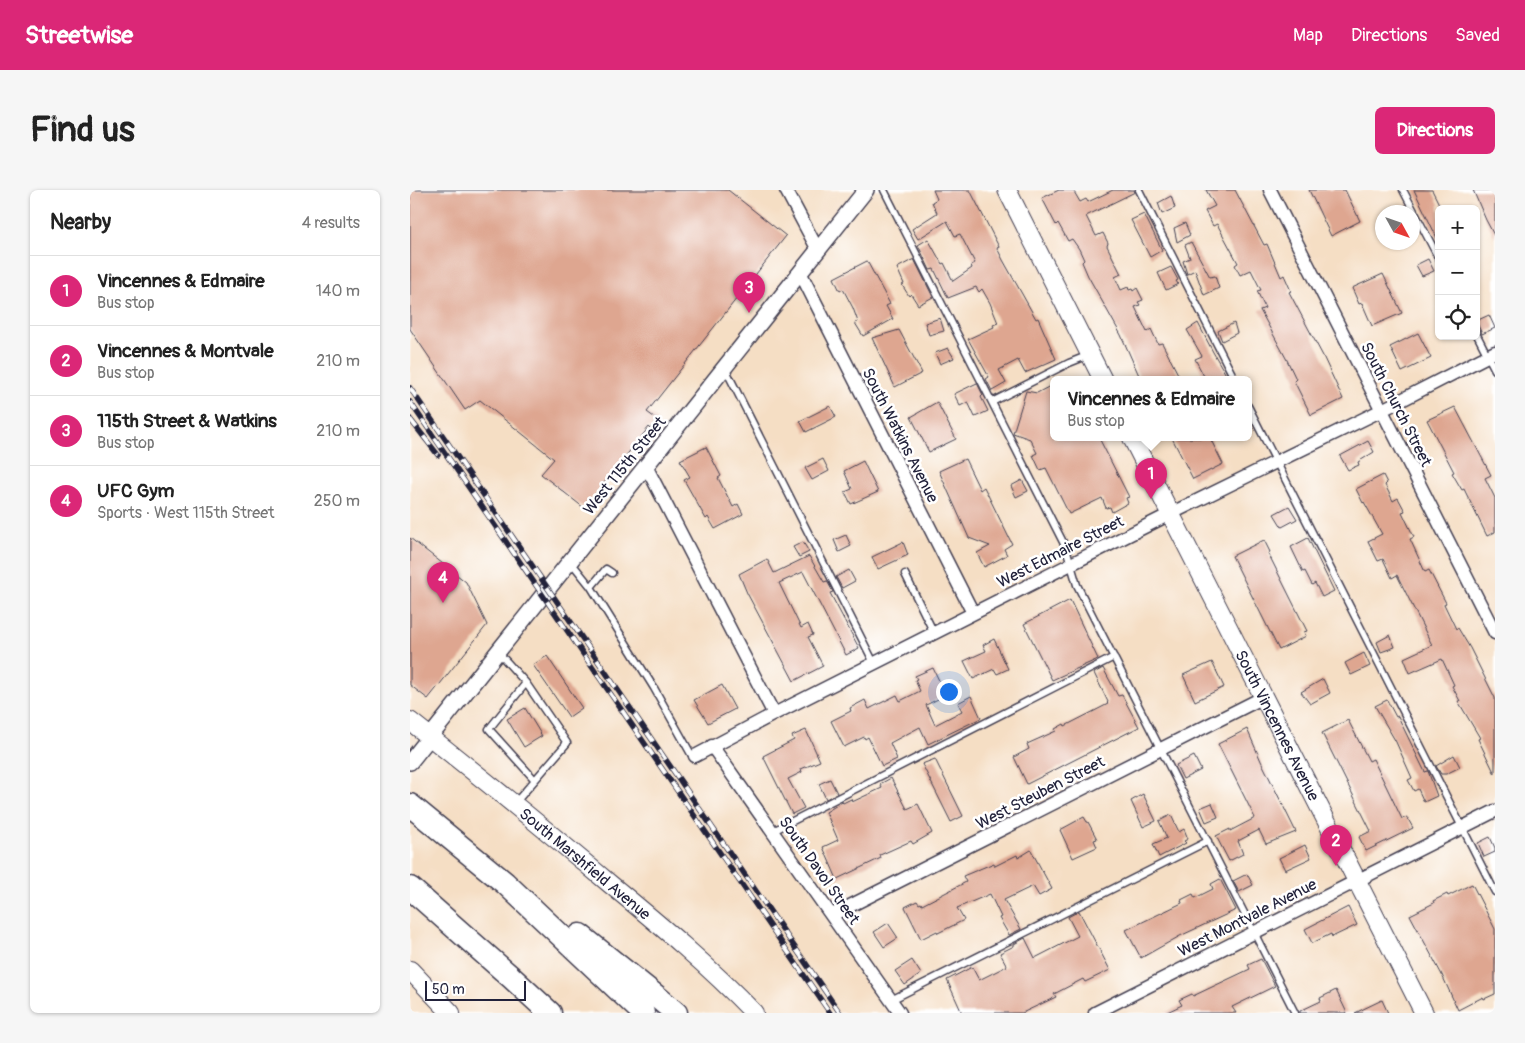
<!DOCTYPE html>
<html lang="en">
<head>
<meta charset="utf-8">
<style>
	:root { --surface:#fff; --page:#f6f6f6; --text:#222; --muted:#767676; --line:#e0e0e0; --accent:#db2777 }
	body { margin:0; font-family:Pangolin,sans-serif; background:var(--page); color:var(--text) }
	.controls { position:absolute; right:15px; top:15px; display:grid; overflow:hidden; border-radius:8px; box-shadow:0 1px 4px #0004 }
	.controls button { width:45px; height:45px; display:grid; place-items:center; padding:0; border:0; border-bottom:1px solid var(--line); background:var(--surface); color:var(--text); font:25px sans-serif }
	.compass { position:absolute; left:965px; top:15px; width:45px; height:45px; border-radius:50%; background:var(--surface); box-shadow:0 1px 4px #0004; rotate:130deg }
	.scale { position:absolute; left:15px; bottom:12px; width:101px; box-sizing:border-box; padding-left:5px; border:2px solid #22223b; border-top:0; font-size:14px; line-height:18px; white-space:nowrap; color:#22223b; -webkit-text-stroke:4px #fff; paint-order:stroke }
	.you { position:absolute; left:538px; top:501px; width:18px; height:18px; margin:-12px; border:4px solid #fff; border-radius:50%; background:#1a73e8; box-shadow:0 0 0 8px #1a73e833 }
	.badge { display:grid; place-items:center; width:32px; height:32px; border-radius:50%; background:var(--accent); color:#fff; font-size:16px; font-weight:700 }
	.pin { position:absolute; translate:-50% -41px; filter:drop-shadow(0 1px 2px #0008) }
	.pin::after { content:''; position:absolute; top:26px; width:18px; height:15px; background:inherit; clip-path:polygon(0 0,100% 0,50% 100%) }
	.popup { position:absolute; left:640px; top:186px; width:202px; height:65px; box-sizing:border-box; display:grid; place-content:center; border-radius:8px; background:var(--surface); filter:drop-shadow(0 1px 4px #0005); font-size:16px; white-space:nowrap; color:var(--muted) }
	.popup b { font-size:19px; color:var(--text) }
	.popup::after { content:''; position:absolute; left:50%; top:100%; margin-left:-10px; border:10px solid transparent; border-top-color:var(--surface) }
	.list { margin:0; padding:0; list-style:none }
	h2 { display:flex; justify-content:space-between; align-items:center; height:65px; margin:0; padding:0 20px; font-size:21px }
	h2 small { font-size:16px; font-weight:400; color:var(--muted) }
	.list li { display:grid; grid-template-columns:32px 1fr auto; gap:15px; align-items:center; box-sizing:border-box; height:70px; padding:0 20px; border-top:1px solid var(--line) }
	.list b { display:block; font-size:19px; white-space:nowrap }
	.list p { margin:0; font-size:16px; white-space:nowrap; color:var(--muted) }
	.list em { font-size:16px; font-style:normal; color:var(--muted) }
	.icon { flex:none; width:28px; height:28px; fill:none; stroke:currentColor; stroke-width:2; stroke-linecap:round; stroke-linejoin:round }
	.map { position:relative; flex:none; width:1085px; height:823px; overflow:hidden; border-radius:8px }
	header { display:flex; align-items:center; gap:30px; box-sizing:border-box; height:70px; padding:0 25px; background:var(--accent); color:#fff }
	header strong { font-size:24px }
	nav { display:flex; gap:28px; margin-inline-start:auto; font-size:18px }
	.intro { display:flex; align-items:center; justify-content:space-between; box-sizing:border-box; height:120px; padding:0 30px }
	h1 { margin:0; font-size:35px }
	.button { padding:12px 22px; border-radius:8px; background:var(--accent); color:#fff; font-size:18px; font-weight:700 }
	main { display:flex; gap:30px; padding:0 30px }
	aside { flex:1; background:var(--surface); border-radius:8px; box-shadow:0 1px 4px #0004 }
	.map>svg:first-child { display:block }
	.building { fill:#dea690 }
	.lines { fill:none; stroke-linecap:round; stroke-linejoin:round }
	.service-casing { stroke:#423e50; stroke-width:9 }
	.minor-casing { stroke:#423e50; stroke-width:15 }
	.tertiary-casing { stroke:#423e50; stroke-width:18 }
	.secondary-casing { stroke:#423e50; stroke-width:20 }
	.motorway-casing { stroke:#423e50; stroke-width:25 }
	.service { stroke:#fff; stroke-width:6 }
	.minor { stroke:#fff; stroke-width:12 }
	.tertiary { stroke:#fff; stroke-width:15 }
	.secondary { stroke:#fff; stroke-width:18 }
	.motorway { stroke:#fff; stroke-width:22 }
	.rail-casing { stroke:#22223b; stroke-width:5.5 }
	.rail { stroke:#fff; stroke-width:4; stroke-dasharray:11; stroke-linecap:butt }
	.labels { text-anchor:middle; stroke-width:5; stroke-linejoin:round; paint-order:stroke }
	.street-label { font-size:16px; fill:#22223b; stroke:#fff }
</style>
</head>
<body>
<header>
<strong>Streetwise</strong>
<nav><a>Map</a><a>Directions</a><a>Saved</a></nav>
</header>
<div class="intro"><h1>Find us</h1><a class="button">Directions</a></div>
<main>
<aside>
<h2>Nearby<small>4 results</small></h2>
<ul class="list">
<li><span class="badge">1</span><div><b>Vincennes &amp; Edmaire</b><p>Bus stop</p></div><em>140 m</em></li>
<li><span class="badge">2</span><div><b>Vincennes &amp; Montvale</b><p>Bus stop</p></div><em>210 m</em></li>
<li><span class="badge">3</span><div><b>115th Street &amp; Watkins</b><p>Bus stop</p></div><em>210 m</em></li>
<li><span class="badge">4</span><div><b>UFC Gym</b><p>Sports · West 115th Street</p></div><em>250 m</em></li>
</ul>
</aside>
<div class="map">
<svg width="1085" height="823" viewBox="0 0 1085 823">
	<rect width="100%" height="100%" fill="#fff"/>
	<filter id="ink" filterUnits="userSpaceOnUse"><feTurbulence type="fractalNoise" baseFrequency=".02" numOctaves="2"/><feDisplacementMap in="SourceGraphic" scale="10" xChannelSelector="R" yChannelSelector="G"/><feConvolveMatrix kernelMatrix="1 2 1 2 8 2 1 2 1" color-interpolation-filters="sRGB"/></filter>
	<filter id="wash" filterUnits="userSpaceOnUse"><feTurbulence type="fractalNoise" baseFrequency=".0096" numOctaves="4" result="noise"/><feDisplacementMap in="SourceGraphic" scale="20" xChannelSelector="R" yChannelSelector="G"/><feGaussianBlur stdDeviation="1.12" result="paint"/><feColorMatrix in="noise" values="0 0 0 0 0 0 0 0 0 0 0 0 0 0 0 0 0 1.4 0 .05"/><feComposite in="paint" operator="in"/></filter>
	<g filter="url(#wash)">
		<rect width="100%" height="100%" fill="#f5dec4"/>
		<g id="blocks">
			<path class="building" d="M 0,0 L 318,0 L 376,46 L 237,222 L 248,230 L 241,239 L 239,237 L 174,318 L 131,284 L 144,269 L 70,210 L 55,220 L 0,139 Z
				M 523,0 L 560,0 L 589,57 L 587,58 L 593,70 L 626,129 L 628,128 L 646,169 L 615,183 L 608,170 L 589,180 L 596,193 L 582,201 L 576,189 L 579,187 L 558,149 L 584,137 L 583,135 L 588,133 L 580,113 L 572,99 L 569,102 L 566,97 L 538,108 L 524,79 L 520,80 L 508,55 L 518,49 L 532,74 L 534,73 L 543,91 L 562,78 L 561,75 L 565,73 L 550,44 L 545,46 L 537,31 L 508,49 L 502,39 L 527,23 L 522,12 L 527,9 Z
				M 649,0 L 663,0 L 670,12 L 676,9 L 678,12 L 703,0 L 724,0 L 725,2 L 676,26 L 686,46 L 693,43 L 698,53 L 697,56 L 711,84 L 705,87 L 711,100 L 718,97 L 719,100 L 722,99 L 723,101 L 727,98 L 733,110 L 728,112 L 730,115 L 725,117 L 737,142 L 741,139 L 748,154 L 752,153 L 771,190 L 731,190 L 711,145 L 678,86 L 672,72 L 674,70 L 669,59 L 662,49 L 658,51 L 648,33 L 646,35 L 632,8 Z
				M 796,0 L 825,0 L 854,55 L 857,54 L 871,87 L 874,85 L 881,101 L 879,102 L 913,166 L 933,209 L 901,225 L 884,191 L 886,189 L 877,170 L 850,120 L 855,118 L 847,101 L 851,100 L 841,80 L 830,85 L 825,75 L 828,73 L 807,34 L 803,36 L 795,21 L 805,16 Z
				M 899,0 L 935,0 L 950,31 L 921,46 Z
				M 1004,0 L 1022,0 L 1029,14 L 1029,52 Z
				M 1063,0 L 1085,0 L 1085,47 L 1076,30 Z
				M 761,6 L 765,18 L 752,24 L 748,13 Z
				M 734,24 L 752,60 L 740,67 L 721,30 Z
				M 775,33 L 780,45 L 767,52 L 764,38 Z
				M 781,52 L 800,87 L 805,86 L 809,98 L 794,105 L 785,80 L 777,84 L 773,71 L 780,68 L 775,55 Z
				M 504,69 L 523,107 L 508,115 L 501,104 L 499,106 L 492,95 L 494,94 L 487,78 Z
				M 1018,69 L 1024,81 L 1012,86 L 1006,75 Z
				M 457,71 L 480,114 L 476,116 L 483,129 L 453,146 L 445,133 L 448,132 L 443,118 L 433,99 L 430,101 L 424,88 Z
				M 761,77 L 768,90 L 766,91 L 768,94 L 756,100 L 748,83 Z
				M 973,84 L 992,123 L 962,136 L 952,113 L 949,114 L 942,98 Z
				M 1079,125 L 1085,138 L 1072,144 L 1066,131 Z
				M 530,128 L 534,141 L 519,145 L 515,133 Z
				M 788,133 L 803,162 L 819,190 L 796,190 L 785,169 L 792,166 L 777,140 Z
				M 824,133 L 827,143 L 812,151 L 808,141 Z
				M 489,140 L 512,183 L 485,197 L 462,148 Z
				M 1008,143 L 1021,168 L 992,182 L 980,157 Z
				M 538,158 L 544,168 L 530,174 L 525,163 Z
				M 567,193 L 573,205 L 571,207 L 578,221 L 565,227 L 558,212 L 550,216 L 544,204 Z
				M 644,194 L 644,248 L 689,248 L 719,307 L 716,308 L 718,313 L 702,322 L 700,317 L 696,318 L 692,308 L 659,324 L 636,278 L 630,280 L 623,265 L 627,263 L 620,249 L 603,243 L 616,201 L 627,203 Z
				M 527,212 L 546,249 L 519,262 L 501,227 Z
				M 420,216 L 426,227 L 396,242 L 390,231 Z
				M 1045,217 L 1081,285 L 1075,288 L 1085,308 L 1085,342 L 1077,346 L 1054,299 L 1052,300 L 1042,283 L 1044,282 L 1017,230 Z
				M 762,248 L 800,248 L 813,274 L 783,289 Z
				M 958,251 L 964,262 L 948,272 L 949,275 L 938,280 L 930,266 Z
				M 296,257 L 311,286 L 308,288 L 323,317 L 328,314 L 333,324 L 305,339 L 298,327 L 296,329 L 274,290 L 280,287 L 270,270 Z
				M 413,269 L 419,281 L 402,290 L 395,278 Z
				M 555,269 L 570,300 L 574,297 L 602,354 L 594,359 L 597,365 L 574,377 L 567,363 L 580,356 L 559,348 L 529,281 Z
				M 453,271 L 468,302 L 441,314 L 435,302 L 442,299 L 434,281 Z
				M 973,285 L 977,293 L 975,295 L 983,311 L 988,308 L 995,321 L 992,322 L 1004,347 L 1000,349 L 1015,382 L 1019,380 L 1036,413 L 1034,414 L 1046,439 L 1048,438 L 1060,458 L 1085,508 L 1085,584 L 1068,549 L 1070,548 L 1048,511 L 1050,511 L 1042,496 L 1044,495 L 1032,469 L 1000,483 L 994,468 L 1022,455 L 987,385 L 982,388 L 973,369 L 968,371 L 958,351 L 972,344 L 954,312 L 953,313 L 946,299 Z
				M 612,290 L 618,301 L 606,307 L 601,296 Z
				M 879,316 L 887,329 L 872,337 L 864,324 Z
				M 436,345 L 441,356 L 429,362 L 424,350 Z
				M 0,348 L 56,392 L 77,435 L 18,509 L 0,495 Z
				M 898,348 L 924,401 L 912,407 L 905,393 L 902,395 L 895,381 L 893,382 L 881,357 Z
				M 854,350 L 860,362 L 858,363 L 897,441 L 894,442 L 896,446 L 869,460 L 822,366 Z
				M 393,352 L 399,362 L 389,367 L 383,357 Z
				M 493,352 L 498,365 L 468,379 L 462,367 Z
				M 399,366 L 414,392 L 417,391 L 423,402 L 420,403 L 449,458 L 436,465 L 393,382 L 369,393 L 391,438 L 398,434 L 403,445 L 398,447 L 413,476 L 384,491 L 337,403 L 329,384 L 357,369 L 364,383 Z
				M 439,380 L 445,391 L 432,398 L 426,387 Z
				M 660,410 L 688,469 L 642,490 L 614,434 Z
				M 980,445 L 985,457 L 971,462 L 967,452 Z
				M 584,449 L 598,479 L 587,484 L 584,479 L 563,489 L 554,471 L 576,461 L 573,455 Z
				M 954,463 L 960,476 L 941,485 L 935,473 Z
				M 137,466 L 172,518 L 159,527 L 123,475 Z
				M 802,472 L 814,497 L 785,511 L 773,485 Z
				M 523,478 L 536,505 L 516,515 L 525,535 L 552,521 L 548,513 L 561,506 L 571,528 L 518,554 L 510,537 L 480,553 L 487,569 L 472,576 L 458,547 L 455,549 L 454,547 L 434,557 L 421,531 L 441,521 L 440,518 L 455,510 L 459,519 L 487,505 L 490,511 L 510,501 L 505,490 L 507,489 L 505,486 Z
				M 693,478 L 708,506 L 712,505 L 729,537 L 617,594 L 604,567 L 619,559 L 617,554 L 646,541 L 645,539 L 654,534 L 655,536 L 698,514 L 697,513 L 698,512 L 684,483 Z
				M 913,489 L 920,503 L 900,514 L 891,502 Z
				M 312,495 L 325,519 L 298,533 L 284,510 Z
				M 977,510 L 986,527 L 988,526 L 993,537 L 1015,582 L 1018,581 L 1027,606 L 1014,612 L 1008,599 L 1004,601 L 998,590 L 1002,588 L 986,552 L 965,516 Z
				M 115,518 L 132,546 L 114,557 L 97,529 Z
				M 938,530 L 959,571 L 963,569 L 992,629 L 997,627 L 1003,638 L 956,661 L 949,647 L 961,641 L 912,543 Z
				M 837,539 L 851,571 L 886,642 L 856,654 L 849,640 L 828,651 L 833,664 L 819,671 L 806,646 L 820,639 L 820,641 L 845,628 L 808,554 Z
				M 396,540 L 410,571 L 391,579 L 392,582 L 378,589 L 394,618 L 382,624 L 353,566 L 384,550 L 382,546 Z
				M 1044,565 L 1050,577 L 1036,584 L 1031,584 L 1026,576 Z
				M 784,566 L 791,580 L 773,589 L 766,575 Z
				M 525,569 L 553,626 L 541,632 L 512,574 Z
				M 481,588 L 497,619 L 508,614 L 522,643 L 503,654 L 501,651 L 470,665 L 471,668 L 427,689 L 413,657 L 428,650 L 416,622 L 432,612 L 433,613 L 441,609 L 442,612 L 472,598 L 470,594 Z
				M 420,589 L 427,603 L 416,609 L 409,594 Z
				M 733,604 L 746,631 L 733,637 L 721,611 Z
				M 802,613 L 808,627 L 796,632 L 790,618 Z
				M 761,625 L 769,642 L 774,639 L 778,649 L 774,651 L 776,653 L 749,667 L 743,654 L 757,648 L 749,631 Z
				M 674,627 L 677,632 L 678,632 L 687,649 L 684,650 L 687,657 L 663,668 L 650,640 Z
				M 1080,647 L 1085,658 L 1085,662 L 1074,667 L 1068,653 Z
				M 895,655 L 901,668 L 875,680 L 869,668 Z
				M 621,660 L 642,699 L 629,706 L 623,696 L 594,710 L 611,739 L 599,745 L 589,728 L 591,727 L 580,704 L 547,718 L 554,730 L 528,743 L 527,741 L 511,749 L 495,717 L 507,711 L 509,714 L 511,713 L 512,715 L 556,692 L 553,686 L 584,673 L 585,676 L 607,665 L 608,668 Z
				M 837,684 L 843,695 L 829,702 L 823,691 Z
				M 810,689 L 826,720 L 770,746 L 731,768 L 716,740 L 772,713 L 771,710 L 783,704 L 785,708 L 803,699 L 801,694 Z
				M 1062,694 L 1085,739 L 1085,804 L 1074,809 L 1073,807 L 1048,820 L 1032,785 L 1000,725 L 1024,713 L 1023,711 L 1037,704 L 1038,706 Z
				M 938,717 L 947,735 L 922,747 L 921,744 L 902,753 L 895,739 Z
				M 669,721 L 700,780 L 675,792 L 673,789 L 644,804 L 646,807 L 612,823 L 552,823 L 537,790 L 562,777 L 569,790 L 597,776 L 590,763 L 604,756 L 604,754 L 615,748 L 625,768 L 668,746 L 658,727 Z
				M 478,733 L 488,748 L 474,757 L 464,742 Z
				M 851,769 L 865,796 L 822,817 L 826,823 L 755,823 L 772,815 L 769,810 L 782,804 L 783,806 L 840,779 L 838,775 Z
				M 502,770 L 511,784 L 495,795 L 485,781 Z
				M 926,800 L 937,823 L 890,823 L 890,821 L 911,811 L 910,808 Z
				M 972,810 L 978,823 L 945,823 Z"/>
		</g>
	</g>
	<g filter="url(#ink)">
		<use href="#blocks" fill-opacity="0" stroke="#423e50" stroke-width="1"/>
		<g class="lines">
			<defs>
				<path id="service" d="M 474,0 L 656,358 L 667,395 L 885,823
					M 729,0 L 825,190
					M 993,0 L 1029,69
					M 1066,143 L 1085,180
					M 315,178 L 464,473
					M 582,212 L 659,173 L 679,165
					M 838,216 L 1085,702
					M 161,372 L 181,397 L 244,498 L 281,564 L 285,566
					M 495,384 L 524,443
					M 181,397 L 196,379 L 202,383
					M 88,462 L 116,493 L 157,553 L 105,613
					M 116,493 L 79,539 L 125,590
					M 363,641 L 704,467
					M 481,810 L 798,651"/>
				<path id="minor" d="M 376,0 L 408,60
					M 860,0 L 1085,443
					M 390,82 L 563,423
					M 236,276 L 364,524
					M 302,556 L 490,823
					M 285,566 L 364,524 L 760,324 L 972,220 L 1085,162
					M 422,725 L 854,507
					M 685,823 L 1085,621"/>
				<path id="tertiary" d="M 0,572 L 456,0"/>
				<g id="secondary">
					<path d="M 597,0 L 693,190"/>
					<path id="s1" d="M 722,248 L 1014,823"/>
					<path id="s2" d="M 0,531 C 67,584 134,638 200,694 C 250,735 299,776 344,823"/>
					<path d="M 0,780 L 41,823"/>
				</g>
				<path id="motorway" d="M 0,615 L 95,693 L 233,823
					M 0,698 L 101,787 L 140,823
					M 170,745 L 246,806 L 266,823"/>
			</defs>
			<use href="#service" class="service-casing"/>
			<use href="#minor" class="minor-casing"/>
			<use href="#tertiary" class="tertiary-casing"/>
			<use href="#secondary" class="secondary-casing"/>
			<use href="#motorway" class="motorway-casing"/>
			<use href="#service" class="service"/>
			<use href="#minor" class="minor"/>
			<use href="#tertiary" class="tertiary"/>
			<use href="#secondary" class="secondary"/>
			<use href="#motorway" class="motorway"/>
			<defs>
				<path id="rail" d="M 0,198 L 430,823
					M 0,212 L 420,823
					M 0,229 L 28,265"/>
			</defs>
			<use href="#rail" class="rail-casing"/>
			<use href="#rail" class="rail"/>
		</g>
	</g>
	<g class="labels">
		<g class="street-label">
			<text transform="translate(987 214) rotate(63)" y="6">South Church Street</text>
			<text transform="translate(491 245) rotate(63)" y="6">South Watkins Avenue</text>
			<text transform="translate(214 275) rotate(-51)" y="6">West 115th Street</text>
			<text transform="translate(650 361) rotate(-27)" y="6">West Edmaire Street</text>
			<text dy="6" stroke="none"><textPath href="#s1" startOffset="322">South Vincennes Avenue</textPath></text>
			<text transform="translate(630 602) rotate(-27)" y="6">West Steuben Street</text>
			<text dy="6" stroke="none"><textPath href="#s2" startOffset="226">South Marshfield Avenue</textPath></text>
			<text transform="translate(410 680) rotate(55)" y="6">South Davol Street</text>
			<text transform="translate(837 727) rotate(-27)" y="6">West Montvale Avenue</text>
		</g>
	</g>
</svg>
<div class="controls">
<button>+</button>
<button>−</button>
<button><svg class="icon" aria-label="locate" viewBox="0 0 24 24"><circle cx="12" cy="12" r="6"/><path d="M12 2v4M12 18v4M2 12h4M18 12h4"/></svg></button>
</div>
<svg class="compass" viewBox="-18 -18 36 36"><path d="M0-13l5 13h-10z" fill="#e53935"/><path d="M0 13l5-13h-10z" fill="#767676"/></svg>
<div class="scale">50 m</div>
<div class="you"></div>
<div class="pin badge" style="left:741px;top:309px">1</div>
<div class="popup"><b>Vincennes &amp; Edmaire</b>Bus stop</div>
<div class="pin badge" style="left:926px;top:676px">2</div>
<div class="pin badge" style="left:339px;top:123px">3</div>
<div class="pin badge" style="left:33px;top:413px">4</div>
</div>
</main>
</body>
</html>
